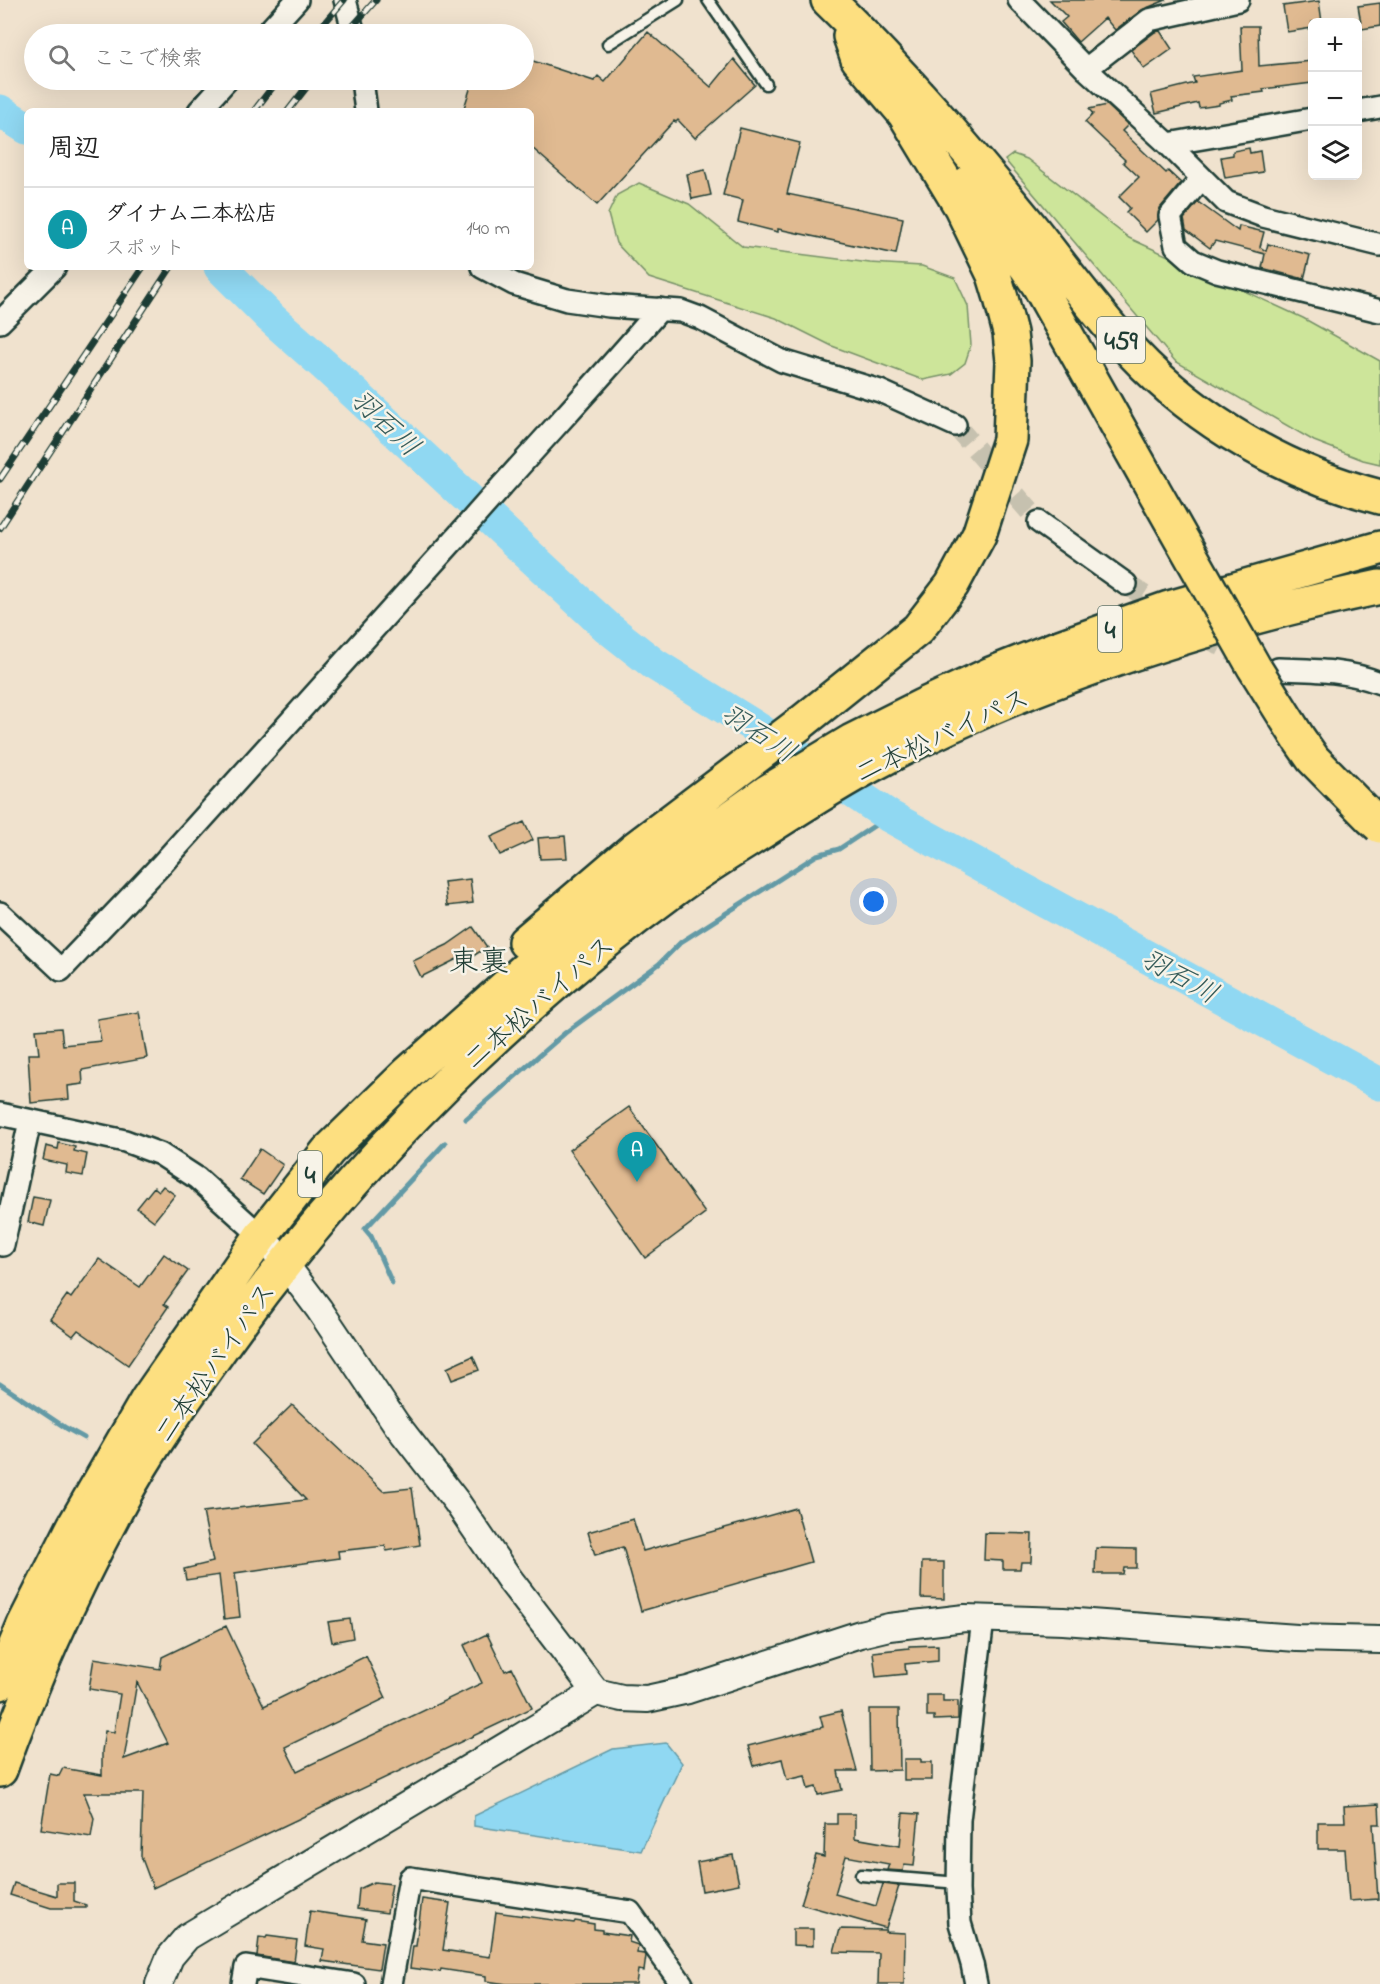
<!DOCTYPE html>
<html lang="ja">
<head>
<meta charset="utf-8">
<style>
	:root { --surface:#fff; --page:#f2f2f2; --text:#222; --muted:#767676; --line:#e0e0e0; --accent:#1f6fb2 }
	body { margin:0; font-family:"Indie Flower","Klee One",sans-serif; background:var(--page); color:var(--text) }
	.controls { position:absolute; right:18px; top:18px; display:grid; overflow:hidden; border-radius:9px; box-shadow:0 6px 24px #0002 }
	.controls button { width:54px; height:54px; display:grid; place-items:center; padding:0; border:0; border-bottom:2px solid var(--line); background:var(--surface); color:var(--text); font:30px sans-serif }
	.you { position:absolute; left:874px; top:902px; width:21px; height:21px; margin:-15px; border:4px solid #fff; border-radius:50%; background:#1a73e8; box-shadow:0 0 0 9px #1a73e833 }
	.badge { display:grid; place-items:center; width:39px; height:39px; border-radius:50%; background:var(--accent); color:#fff; font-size:20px; font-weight:700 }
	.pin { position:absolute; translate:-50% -50px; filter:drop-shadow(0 2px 3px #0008) }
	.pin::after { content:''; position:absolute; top:32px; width:21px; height:18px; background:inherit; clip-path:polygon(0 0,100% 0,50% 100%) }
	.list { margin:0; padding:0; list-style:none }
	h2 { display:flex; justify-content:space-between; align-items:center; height:78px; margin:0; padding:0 24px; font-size:26px }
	h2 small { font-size:20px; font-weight:400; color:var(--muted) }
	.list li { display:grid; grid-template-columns:39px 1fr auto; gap:18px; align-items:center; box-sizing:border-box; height:84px; padding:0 24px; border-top:2px solid var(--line) }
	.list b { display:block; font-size:22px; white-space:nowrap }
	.list p { margin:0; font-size:20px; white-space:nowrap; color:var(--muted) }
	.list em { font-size:20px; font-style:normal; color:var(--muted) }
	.icon { flex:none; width:33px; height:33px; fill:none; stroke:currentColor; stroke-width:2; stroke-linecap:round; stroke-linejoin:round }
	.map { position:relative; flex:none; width:1380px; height:1984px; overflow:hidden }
	.search { position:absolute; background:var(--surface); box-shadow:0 6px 24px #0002; left:24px; top:24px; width:510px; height:66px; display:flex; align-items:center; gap:15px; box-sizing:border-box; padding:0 21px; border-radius:33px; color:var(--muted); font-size:22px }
	.panel { position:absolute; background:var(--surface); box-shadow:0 6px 24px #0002; left:24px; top:108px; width:510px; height:162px; border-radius:9px }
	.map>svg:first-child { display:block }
	.green { fill:#cde59a; stroke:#769167; stroke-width:1.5 }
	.water { fill:#90d8f2; stroke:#639aa6; stroke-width:1.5 }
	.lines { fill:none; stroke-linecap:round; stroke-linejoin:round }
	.stream { stroke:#639aa6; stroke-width:5 }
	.river { stroke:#90d8f2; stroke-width:33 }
	.building { fill:#e0ba91; stroke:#1f3d34; stroke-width:1.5; fill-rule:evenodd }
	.minor-tunnel { stroke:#c6c1af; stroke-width:21; stroke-dasharray:21 10; stroke-linecap:butt }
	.service-casing { stroke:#1f3d34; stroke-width:15 }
	.minor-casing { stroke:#1f3d34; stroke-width:26 }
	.tertiary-casing { stroke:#1f3d34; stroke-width:30 }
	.trunk-casing { stroke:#1f3d34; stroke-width:38 }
	.service { stroke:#f7f3e8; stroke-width:10 }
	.minor { stroke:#f7f3e8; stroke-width:21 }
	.tertiary { stroke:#f7f3e8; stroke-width:26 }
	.trunk { stroke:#fddf80; stroke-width:33 }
	.rail-casing { stroke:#1f3d34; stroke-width:7 }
	.rail { stroke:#f7f3e8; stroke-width:4.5; stroke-dasharray:14; stroke-linecap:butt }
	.trunk-bridge-casing { stroke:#1f3d34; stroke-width:38; stroke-linecap:butt }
	.trunk-bridge { stroke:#fddf80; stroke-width:33 }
	.labels { text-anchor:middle; stroke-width:5; stroke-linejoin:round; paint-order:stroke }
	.shield { fill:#f7f3e8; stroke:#60746a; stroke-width:1.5 }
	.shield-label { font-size:26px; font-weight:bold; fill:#1f3d34 }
	.street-label { font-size:27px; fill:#1f3d34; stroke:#f7f3e8 }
	.water-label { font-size:28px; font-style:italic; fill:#365c5a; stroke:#f7f3e8 }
	.quarter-label { font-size:30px; fill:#1f3d34; stroke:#f7f3e8 }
</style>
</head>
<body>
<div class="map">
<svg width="1380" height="1984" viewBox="0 0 1380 1984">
	<rect width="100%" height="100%" fill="#f0e2ce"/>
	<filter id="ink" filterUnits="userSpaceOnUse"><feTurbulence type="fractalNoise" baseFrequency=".0167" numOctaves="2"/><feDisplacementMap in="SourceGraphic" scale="12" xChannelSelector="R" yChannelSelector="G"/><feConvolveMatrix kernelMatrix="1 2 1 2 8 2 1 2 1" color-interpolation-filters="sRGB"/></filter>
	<g filter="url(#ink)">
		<path class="green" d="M 1013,154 L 1027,159 L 1129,238 L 1303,318 L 1380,361 L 1380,464 L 1363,460 L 1314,441 L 1175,361 L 1005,160 Z
			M 639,183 L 689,204 L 743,247 L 870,263 L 922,266 L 955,278 L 968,306 L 971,345 L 965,363 L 951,374 L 923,380 L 832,346 L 776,318 L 649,278 L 616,243 L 608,214 L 617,195 Z"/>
		<path class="water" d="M 666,1743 L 682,1763 L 641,1851 L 474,1826 L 474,1816 L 613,1749 Z"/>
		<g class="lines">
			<path class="stream" d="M 466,1119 L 565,1033 L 659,964 L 681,942 L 817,855 L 839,849 L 889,816
				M 392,1283 L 371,1236 L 365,1229 L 445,1143
				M 0,1384 L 66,1428 L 84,1438"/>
			<path class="river" d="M 0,111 L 27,128
				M 220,267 L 271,318 L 324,365 L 556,580 L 607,627 L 654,664 L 754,726 L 889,816 L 1380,1084"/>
		</g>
		<path class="building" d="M 1050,0 L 1166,0 L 1142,10 L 1115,30 L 1105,18 L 1078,42 L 1061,22 L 1067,17 Z
			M 1319,1 L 1322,22 L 1312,22 L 1312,28 L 1287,32 L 1283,6 Z
			M 1380,3 L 1380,26 L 1362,29 L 1358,6 Z
			M 1240,26 L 1258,26 L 1259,66 L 1312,61 L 1312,83 L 1263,89 L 1264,92 L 1231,96 L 1232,100 L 1219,103 L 1219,105 L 1199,108 L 1198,103 L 1156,113 L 1151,94 L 1195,83 L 1193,77 L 1242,70 Z
			M 1160,31 L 1172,49 L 1144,69 L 1131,50 L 1155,32 Z
			M 648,32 L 711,87 L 734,59 L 755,85 L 695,138 L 678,120 L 676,122 L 674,121 L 597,205 L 531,147 L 531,111 L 463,111 L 473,80 L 524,80 L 524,58 L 594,81 L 598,76 L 605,82 Z
			M 1107,105 L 1128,125 L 1122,131 L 1166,173 L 1168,171 L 1181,183 L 1160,208 L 1158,220 L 1146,232 L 1126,212 L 1130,208 L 1119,197 L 1139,177 L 1123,162 L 1125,160 L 1085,122 L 1093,114 L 1089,109 Z
			M 740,128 L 800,143 L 787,194 L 903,218 L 896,254 L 778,229 L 778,232 L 738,222 L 743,200 L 723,195 Z
			M 1249,148 L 1250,153 L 1260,151 L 1263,172 L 1225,178 L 1221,157 L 1233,155 L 1233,151 Z
			M 705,170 L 711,195 L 692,199 L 687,174 Z
			M 1198,202 L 1238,231 L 1239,226 L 1264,232 L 1260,247 L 1266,251 L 1268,244 L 1310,255 L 1304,279 L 1262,268 L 1265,254 L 1215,241 L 1210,248 L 1186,230 L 1184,219 Z
			M 524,822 L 533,840 L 500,855 L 491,837 Z
			M 565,836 L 567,858 L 540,859 L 538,838 Z
			M 470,879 L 473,903 L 447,906 L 444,882 Z
			M 473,927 L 487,947 L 461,964 L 457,959 L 421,977 L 413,961 L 447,945 Z
			M 139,1012 L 147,1058 L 82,1070 L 83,1084 L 68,1086 L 69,1099 L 31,1103 L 28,1054 L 39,1054 L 36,1030 L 61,1028 L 63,1045 L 101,1041 L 97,1019 Z
			M 629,1107 L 705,1213 L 645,1258 L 569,1150 Z
			M 59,1143 L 75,1147 L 74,1151 L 87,1154 L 83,1176 L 66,1173 L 67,1165 L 43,1160 L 46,1146 L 58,1149 Z
			M 260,1149 L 283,1165 L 263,1194 L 240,1179 Z
			M 163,1186 L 175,1195 L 154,1221 L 137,1208 L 154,1187 L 159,1191 Z
			M 33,1197 L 50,1200 L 44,1226 L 28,1222 Z
			M 164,1254 L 188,1271 L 164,1304 L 168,1307 L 128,1365 L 78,1330 L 73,1336 L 50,1319 L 67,1295 L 71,1298 L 99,1259 L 140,1287 Z
			M 473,1356 L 479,1370 L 452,1380 L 447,1368 Z
			M 292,1405 L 383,1491 L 412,1488 L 420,1545 L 387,1551 L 385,1546 L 338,1551 L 339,1558 L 235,1573 L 240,1617 L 224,1619 L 219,1575 L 186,1580 L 184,1569 L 213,1562 L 203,1512 L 306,1500 L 252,1444 Z
			M 796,1508 L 811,1562 L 641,1611 L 623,1547 L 595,1555 L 588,1532 L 633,1519 L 643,1551 Z
			M 985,1533 L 1032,1534 L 1031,1562 L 1021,1562 L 1020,1569 L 1003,1569 L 1003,1561 L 984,1560 Z
			M 1096,1548 L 1136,1549 L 1136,1568 L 1124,1568 L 1123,1574 L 1095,1574 Z
			M 922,1562 L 944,1562 L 944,1599 L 921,1598 Z
			M 350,1619 L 353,1638 L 332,1642 L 328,1622 Z
			M 226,1626 L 264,1706 L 366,1656 L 386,1698 L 285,1747 L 297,1771 L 482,1683 L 464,1645 L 487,1634 L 505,1671 L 512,1668 L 532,1708 L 153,1888 L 141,1856 L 143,1793 L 84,1793 L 94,1818 L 91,1837 L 41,1829 L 50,1774 L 59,1776 L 63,1768 L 102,1775 L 102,1751 L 105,1731 L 114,1732 L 120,1694 L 89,1689 L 94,1658 L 160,1669 L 162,1657 ZM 137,1682 L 168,1743 L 124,1759 Z
			M 938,1645 L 938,1661 L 905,1664 L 906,1674 L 876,1677 L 873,1652 L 909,1648 L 909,1646 Z
			M 927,1695 L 943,1695 L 943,1701 L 958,1701 L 958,1719 L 934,1720 L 934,1716 L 927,1716 Z
			M 869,1709 L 899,1709 L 900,1770 L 870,1771 Z
			M 841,1711 L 857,1771 L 838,1771 L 842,1790 L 818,1795 L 816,1787 L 808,1789 L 805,1776 L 787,1780 L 782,1759 L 754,1766 L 748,1746 L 823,1727 L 820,1716 Z
			M 904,1759 L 921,1759 L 921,1762 L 932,1762 L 932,1780 L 904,1780 Z
			M 1379,1804 L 1380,1824 L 1373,1824 L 1378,1899 L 1349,1901 L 1345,1849 L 1318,1849 L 1318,1822 L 1345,1822 L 1344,1806 Z
			M 903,1813 L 919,1814 L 914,1866 L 904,1865 L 903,1871 L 887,1870 L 889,1864 L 846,1856 L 835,1894 L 876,1906 L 883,1884 L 899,1886 L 886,1928 L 801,1904 L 816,1855 L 824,1857 L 825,1824 L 837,1824 L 837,1814 L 855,1814 L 855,1838 L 900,1846 Z
			M 733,1855 L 739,1884 L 702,1891 L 697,1862 Z
			M 374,1882 L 392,1884 L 387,1913 L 357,1909 L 359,1889 Z
			M 14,1883 L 57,1896 L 57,1883 L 74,1883 L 74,1901 L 86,1905 L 86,1908 L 51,1908 L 10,1895 Z
			M 422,1899 L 450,1903 L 443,1950 L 490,1957 L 496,1912 L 574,1923 L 575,1921 L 594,1924 L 594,1929 L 602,1930 L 602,1932 L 630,1936 L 629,1942 L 638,1945 L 637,1953 L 645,1954 L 646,1956 L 644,1971 L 638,1970 L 636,1984 L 507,1984 L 486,1981 L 486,1976 L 441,1969 L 440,1972 L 410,1968 L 413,1946 L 416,1946 Z
			M 310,1911 L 366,1919 L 362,1940 L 383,1943 L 379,1969 L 322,1961 L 324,1949 L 305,1946 Z
			M 793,1929 L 813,1929 L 813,1946 L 793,1945 Z
			M 840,1929 L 886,1930 L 885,1932 L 905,1933 L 904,1984 L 878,1984 L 879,1953 L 834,1952 Z
			M 267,1936 L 297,1940 L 294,1962 L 257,1956 L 259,1937 L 266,1938 Z"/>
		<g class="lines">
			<path class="minor-tunnel" d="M 955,425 L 1039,522
				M 1126,584 L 1220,645 L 1249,660"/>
			<defs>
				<path id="service" d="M 708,0 L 766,84
					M 608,44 L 678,0
					M 861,1875 L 959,1883"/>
				<path id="minor" d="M 345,0 L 354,34
					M 1019,0 L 1086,69 L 1168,144 L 1226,202 L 1263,216 L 1380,245
					M 266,34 L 297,0
					M 1086,69 L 1149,20 L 1238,0
					M 362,80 L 366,111
					M 199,111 L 227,80
					M 1358,111 L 1380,107
					M 1168,144 L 1312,119
					M 1201,179 L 1170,216 L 1176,246 L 1193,261 L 1217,271 L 1380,311
					M 482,267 L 514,284 L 567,300 L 609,306 L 681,311 L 700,318 L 782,361 L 880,391 L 955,425
					M 0,322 L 55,267
					M 1039,522 L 1126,584
					M 1278,669 C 1313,670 1347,670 1380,683
					M 0,913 L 61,970 L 161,865 L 462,531 C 527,456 596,384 660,309
					M 0,1114 L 125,1141 L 160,1154 L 197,1178 L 261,1236
					M 3,1245 L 30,1121
					M 243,1984 L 246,1967 L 354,1984
					M 391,1984 L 410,1878 L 630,1912 L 682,1984
					M 976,1984 L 972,1964 L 960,1923 L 958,1890 L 959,1820 L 983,1619"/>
				<path id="tertiary" d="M 261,1236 L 285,1264 L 319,1309 L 397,1425 L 456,1501 L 510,1580 L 596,1692 L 622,1698 L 647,1699 L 688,1690 L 860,1634 L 889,1627 L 965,1618 L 1063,1621 L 1297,1638 L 1380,1640
					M 159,1984 L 170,1957 L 187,1937 L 596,1692"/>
				<path id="trunk" d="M 828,0 C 900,70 966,148 1030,226 C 1064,269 1096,313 1133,353 C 1199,423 1287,473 1380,497
					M 968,183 L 1038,284 L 1152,487
					M 525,942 L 633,850 L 802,722 L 918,629 L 952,585 L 979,535 L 1010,440 L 1013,361 L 1010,333 L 1001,298 L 994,275 L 961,207 L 904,113 L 858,59 L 850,36
					M 0,1683 L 24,1625 L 74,1526 L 147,1400 L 261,1236 L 328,1151 L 407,1074 L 541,955 L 626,892 L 767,792 L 852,741 L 922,706 L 991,674 L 1054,649 L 1169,608 L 1380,548
					M 0,1770 C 33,1678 74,1588 121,1501 C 151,1445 189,1393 226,1341 C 351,1168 503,1015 675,889 C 698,872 722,857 746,842 C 786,816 826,790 868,767 C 1025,682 1206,624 1380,587"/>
			</defs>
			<use href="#service" class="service-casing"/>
			<use href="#minor" class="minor-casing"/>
			<use href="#tertiary" class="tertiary-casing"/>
			<use href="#trunk" class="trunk-casing"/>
			<use href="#service" class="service"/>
			<use href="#minor" class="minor"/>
			<use href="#tertiary" class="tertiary"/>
			<use href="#trunk" class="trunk"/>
			<defs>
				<path id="rail" d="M 315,34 L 344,0
					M 346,34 L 376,0
					M 254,111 L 278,80
					M 288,111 L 312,80
					M 0,479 L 143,267
					M 0,528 L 171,267"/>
			</defs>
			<use href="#rail" class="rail-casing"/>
			<use href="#rail" class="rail"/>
			<defs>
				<path id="trunk-bridge" d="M 1152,487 L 1254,667 L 1299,739 L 1313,759 L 1371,818 L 1380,826"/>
			</defs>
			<use href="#trunk-bridge" class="trunk-bridge-casing"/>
			<use href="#trunk-bridge" class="trunk-bridge"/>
		</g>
	</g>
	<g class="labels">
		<g class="shield">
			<rect x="1097" y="317" width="48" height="46" rx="4.5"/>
			<rect x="1098" y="606" width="24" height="46" rx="4.5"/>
			<rect x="298" y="1151" width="24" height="46" rx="4.5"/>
		</g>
		<g class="shield-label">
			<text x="1121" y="349">459</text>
			<text x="1110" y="638">4</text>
			<text x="310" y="1183">4</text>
		</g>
		<g class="street-label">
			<text transform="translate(942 735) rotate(-25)" y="9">二本松バイパス</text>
			<text transform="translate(539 1002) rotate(-41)" y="9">二本松バイパス</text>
			<text transform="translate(215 1362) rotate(-55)" y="9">二本松バイパス</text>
		</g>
		<g class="water-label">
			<text transform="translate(386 422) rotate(43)" y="10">羽石川</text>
			<text transform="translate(759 732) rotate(33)" y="10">羽石川</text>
			<text transform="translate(1180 975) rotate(29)" y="10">羽石川</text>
		</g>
		<g class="quarter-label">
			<text x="479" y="971">東裏</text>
		</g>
	</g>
</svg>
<div class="controls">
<button>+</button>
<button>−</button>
<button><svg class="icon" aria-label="layers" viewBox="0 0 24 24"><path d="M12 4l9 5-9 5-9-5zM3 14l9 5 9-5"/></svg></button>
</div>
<div class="you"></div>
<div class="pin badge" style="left:637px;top:1182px;background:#0f9aa8">A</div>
<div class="search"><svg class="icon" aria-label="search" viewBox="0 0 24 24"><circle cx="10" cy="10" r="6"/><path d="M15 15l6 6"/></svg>ここで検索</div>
<section class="panel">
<h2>周辺<small></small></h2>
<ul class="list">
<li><span class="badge" style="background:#0f9aa8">A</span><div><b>ダイナム二本松店</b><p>スポット</p></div><em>140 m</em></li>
</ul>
</section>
</div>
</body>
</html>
